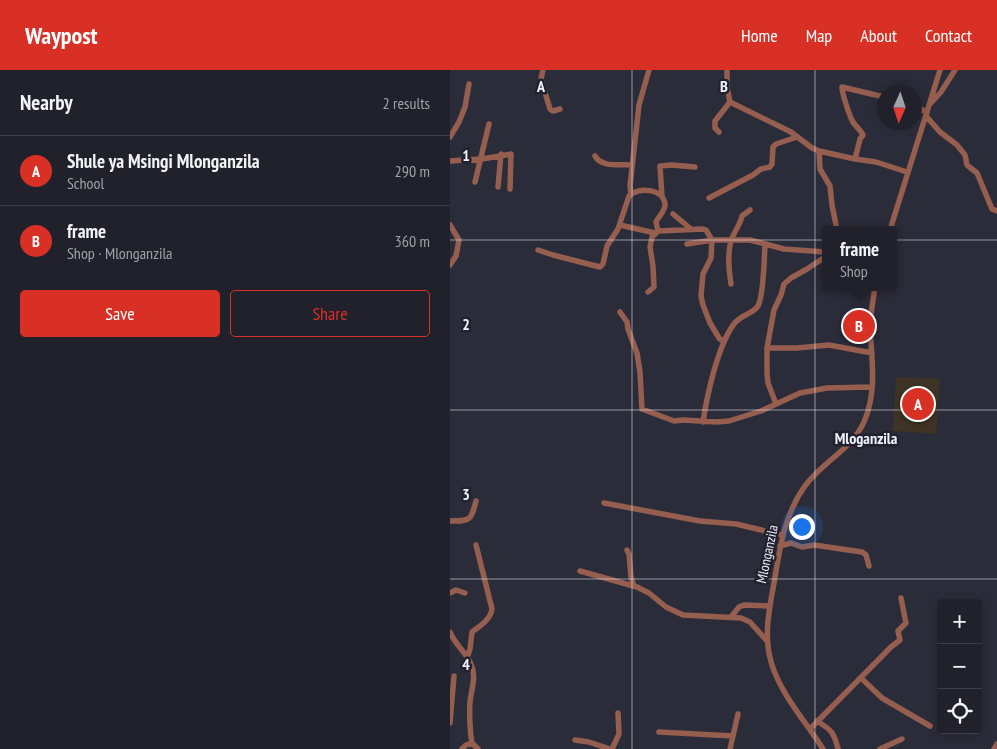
<!DOCTYPE html>
<html lang="en">
<head>
<meta charset="utf-8">
<style>
	:root { --surface:#20212b; --page:#2d2e37; --text:#f1f3f6; --muted:#a2a3a9; --line:#3d3e47; --accent:#d93025 }
	body { margin:0; font-family:"PT Sans Narrow",sans-serif; background:var(--page); color:var(--text) }
	.controls { position:absolute; right:15px; bottom:15px; display:grid; overflow:hidden; border-radius:5px; box-shadow:0 2px 12px #0003 }
	.controls button { width:45px; height:45px; display:grid; place-items:center; padding:0; border:0; border-bottom:1px solid var(--line); background:var(--surface); color:var(--text); font:25px sans-serif }
	.compass { position:absolute; left:427px; top:15px; width:45px; height:45px; border-radius:50%; background:var(--surface); box-shadow:0 2px 12px #0003; rotate:183deg }
	.you { position:absolute; left:351px; top:456px; width:18px; height:18px; margin:-12px; border:4px solid #fff; border-radius:50%; background:#1a73e8; box-shadow:0 0 0 8px #1a73e833 }
	.badge { display:grid; place-items:center; width:32px; height:32px; border-radius:50%; background:var(--accent); color:#fff; font-size:16px; font-weight:700 }
	.pin { position:absolute; translate:-50% -50%; border:2px solid #fff; box-shadow:0 1px 5px #0006 }
	.popup { position:absolute; left:372px; top:156px; width:75px; height:65px; box-sizing:border-box; display:grid; place-content:center; border-radius:5px; background:var(--surface); filter:drop-shadow(0 1px 4px #0005); font-size:16px; white-space:nowrap; color:var(--muted) }
	.popup b { font-size:19px; color:var(--text) }
	.popup::after { content:''; position:absolute; left:50%; top:100%; margin-left:-10px; border:10px solid transparent; border-top-color:var(--surface) }
	.list { margin:0; padding:0; list-style:none }
	h2 { display:flex; justify-content:space-between; align-items:center; height:65px; margin:0; padding:0 20px; font-size:21px }
	h2 small { font-size:16px; font-weight:400; color:var(--muted) }
	.list li { display:grid; grid-template-columns:32px 1fr auto; gap:15px; align-items:center; box-sizing:border-box; height:70px; padding:0 20px; border-top:1px solid var(--line) }
	.list b { display:block; font-size:19px; white-space:nowrap }
	.list p { margin:0; font-size:16px; white-space:nowrap; color:var(--muted) }
	.list em { font-size:16px; font-style:normal; color:var(--muted) }
	.actions { display:flex; gap:10px; padding:15px 20px }
	.actions a { flex:1; padding:11px 0; border:1px solid var(--accent); border-radius:5px; text-align:center; font-size:18px; color:var(--accent) }
	.actions .main { background:var(--accent); color:#fff }
	.icon { flex:none; width:28px; height:28px; fill:none; stroke:currentColor; stroke-width:2; stroke-linecap:round; stroke-linejoin:round }
	.map { position:relative; flex:none; width:547px; height:679px; overflow:hidden }
	header { display:flex; align-items:center; gap:30px; box-sizing:border-box; height:70px; padding:0 25px; background:var(--accent); color:#fff }
	header strong { font-size:24px }
	nav { display:flex; gap:28px; margin-inline-start:auto; font-size:18px }
	main { display:flex }
	aside { flex:1; background:var(--surface) }
	.map>svg:first-child { display:block }
	.education { fill:#3e3324 }
	.lines { fill:none; stroke-linecap:round; stroke-linejoin:round }
	.minor { stroke:#965e4e; stroke-width:5.5 }
	.grid { fill:none; stroke:#eff1f9; stroke-width:1; stroke-opacity:0.55 }
	.labels { text-anchor:middle; stroke-width:5; stroke-linejoin:round; paint-order:stroke }
	.street-label { font-size:14px; fill:#eff1f9; stroke:#21222f }
	.quarter-label { font-size:16px; font-weight:bold; fill:#eff1f9; stroke:#21222f }
	.grid-label { font-size:16px; text-anchor:middle; font-weight:bold; fill:#eff1f9; stroke:#21222f; stroke-width:5; stroke-linejoin:round; paint-order:stroke }
</style>
</head>
<body>
<header>
<strong>Waypost</strong>
<nav><a>Home</a><a>Map</a><a>About</a><a>Contact</a></nav>
</header>
<main>
<aside>
<h2>Nearby<small>2 results</small></h2>
<ul class="list">
<li><span class="badge">A</span><div><b>Shule ya Msingi Mlonganzila</b><p>School</p></div><em>290 m</em></li>
<li><span class="badge">B</span><div><b>frame</b><p>Shop · Mlonganzila</p></div><em>360 m</em></li>
</ul>
<div class="actions"><a class="main">Save</a><a>Share</a></div>
</aside>
<div class="map">
<svg width="547" height="679" viewBox="0 0 547 679">
	<rect width="100%" height="100%" fill="#2b2c39"/>
	<path class="education" d="M 446,307 L 490,309 L 486,364 L 443,361 Z"/>
	<g class="lines">
		<path class="minor" d="M 93,0 L 91,9 L 100,39 L 103,41 L 110,39
			M 277,0 L 277,17 L 280,32 L 341,62 L 362,78 L 369,81 L 405,89 L 426,92 L 457,102
			M 464,34 L 477,43
			M 480,34 L 491,22 L 505,0
			M 476,46 L 490,62 L 507,75 L 515,85 L 517,95 L 527,103 L 542,139 L 547,141
			M 269,62 L 265,58 L 265,51 L 280,32
			M 0,67 L 9,52 L 15,37 L 19,14
			M 369,81 L 370,99 L 380,116 L 382,135 L 387,160
			M 145,86 C 152,98 169,94 182,95
			M 405,89 L 410,69 L 413,65 C 411,60 406,57 403,52 C 400,47 392,24 392,17 L 434,27
			M 0,91 L 32,89 L 61,84 L 60,119
			M 25,112 L 39,54
			M 48,117 L 51,84
			M 181,124 L 180,116 L 189,35 L 199,0
			M 212,127 L 210,96 L 222,95 L 245,97
			M 259,128 L 303,105 L 311,99 L 320,97 L 322,94 L 323,77 L 326,74 L 347,67
			M 223,144 L 241,159
			M 0,155 L 9,170 L 6,186 L 0,195
			M 170,155 L 205,163
			M 440,160 L 490,0
			M 237,174 L 262,170 L 261,188 L 253,204 L 251,226 L 253,235 L 260,253 L 269,268 L 274,272
			M 88,180 L 103,185 L 150,197 L 153,194 L 157,176 L 168,159 L 179,126 C 188,117 213,118 215,134 C 216,140 208,147 206,152 L 208,161
			M 281,214 C 279,201 277,184 281,171 C 284,162 290,155 292,146 L 300,140
			M 198,222 L 204,217 L 203,196 L 200,177 L 202,167 L 208,161 L 253,159 L 256,160 L 262,170 L 300,170 L 334,179 L 375,182
			M 170,242 L 177,252 L 178,259 L 187,283 L 190,302 L 192,339 L 224,351 L 233,350 L 267,352 L 279,351 L 311,341 L 350,323 L 377,318 L 422,317
			M 317,278 L 347,278 L 379,275 L 422,283
			M 326,334 L 318,313 L 317,303 L 317,278 L 324,240 L 331,225 L 334,214 L 341,208 L 357,199 L 375,187
			M 253,352 C 257,325 268,275 284,254 C 290,245 303,244 308,236 C 314,224 314,190 315,175
			M 154,433 L 250,451 L 286,454 L 332,465
			M 0,451 C 20,451 21,451 26,431
			M 330,476 L 341,473 L 352,477 L 364,475 L 412,482 L 416,485 L 419,496
			M 177,480 L 179,484 L 181,507 L 184,516
			M 130,501 L 187,517 L 199,523 L 216,537 L 233,545 L 291,548 L 300,552 L 317,571
			M 0,523 L 6,520 L 15,523
			M 281,547 L 289,537 L 294,535 L 320,536
			M 0,562 C 5,575 16,582 21,594 C 27,607 21,620 20,632 C 19,644 20,656 21,667 L 22,673 L 28,679
			M 17,588 L 20,579 L 22,562 C 30,556 41,549 42,539 L 26,475
			M 411,608 L 432,628 L 480,656
			M 367,651 C 382,660 384,663 388,679
			M 0,653 L 4,606
			M 360,659 L 441,577 L 450,570 L 448,561 L 456,553 L 451,528
			M 209,662 L 283,666
			M 125,670 L 139,672 L 160,679
			M 12,679 L 16,675 L 22,673
			M 162,679 L 169,664 L 168,643
			M 280,679 L 288,644
			M 373,679 C 356,652 332,626 322,595 C 313,568 319,540 324,513 C 330,478 334,445 355,416 C 371,393 402,379 414,352 C 427,322 422,291 420,259 C 420,245 423,231 425,217
			M 430,679 L 452,669
			M 544,679 L 547,674"/>
	</g>
	<path class="grid" d="M 182,0 L 182,679M 365,0 L 365,679M 0,170 L 547,170M 0,340 L 547,340M 0,509 L 547,509"/>
	<g class="labels">
		<g class="street-label">
			<text transform="translate(317 484) rotate(-78)" y="5">Mlonganzila</text>
		</g>
		<g class="quarter-label">
			<text x="416" y="374">Mloganzila</text>
		</g>
	</g>
	<g class="grid-label">
		<text x="91" y="22">A</text>
		<text x="274" y="22">B</text>
		<text x="16" y="91">1</text>
		<text x="16" y="260">2</text>
		<text x="16" y="430">3</text>
		<text x="16" y="600">4</text>
	</g>
</svg>
<div class="controls">
<button>+</button>
<button>−</button>
<button><svg class="icon" aria-label="locate" viewBox="0 0 24 24"><circle cx="12" cy="12" r="6"/><path d="M12 2v4M12 18v4M2 12h4M18 12h4"/></svg></button>
</div>
<svg class="compass" viewBox="-18 -18 36 36"><path d="M0-13l5 13h-10z" fill="#e53935"/><path d="M0 13l5-13h-10z" fill="#a2a3a9"/></svg>
<div class="you"></div>
<div class="pin badge" style="left:468px;top:334px">A</div>
<div class="pin badge" style="left:409px;top:256px">B</div>
<div class="popup"><b>frame</b>Shop</div>
</div>
</main>
</body>
</html>
